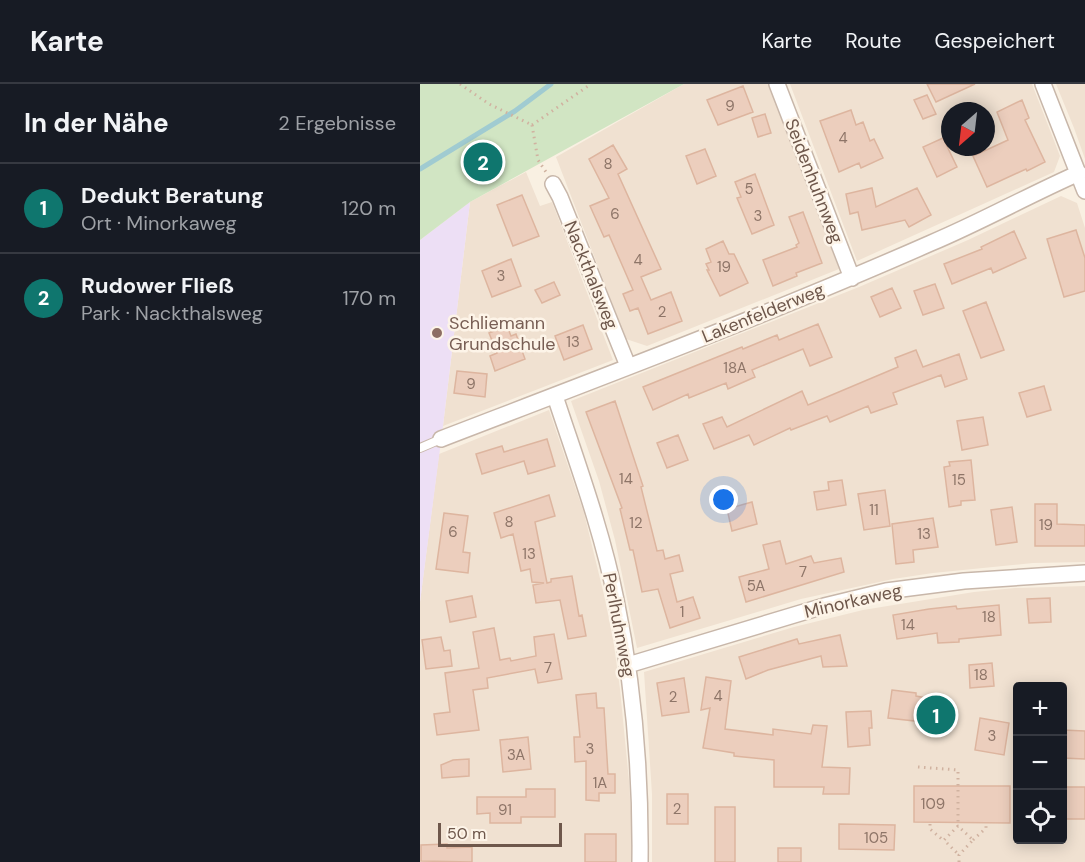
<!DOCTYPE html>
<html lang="de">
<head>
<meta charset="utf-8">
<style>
	:root { --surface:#171b24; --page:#20242c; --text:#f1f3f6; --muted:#9ea1a6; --line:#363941; --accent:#0f766e }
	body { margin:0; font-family:"DM Sans",sans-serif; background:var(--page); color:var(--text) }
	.controls { position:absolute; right:18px; bottom:18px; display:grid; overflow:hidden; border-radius:6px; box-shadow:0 3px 15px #0003 }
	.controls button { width:54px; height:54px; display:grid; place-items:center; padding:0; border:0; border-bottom:2px solid var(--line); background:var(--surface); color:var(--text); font:30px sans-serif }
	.compass { position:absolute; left:521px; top:18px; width:54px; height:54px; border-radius:50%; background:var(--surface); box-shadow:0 3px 15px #0003; rotate:208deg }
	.scale { position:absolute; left:18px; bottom:15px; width:124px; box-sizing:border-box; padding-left:6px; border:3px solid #6e574b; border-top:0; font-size:16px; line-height:21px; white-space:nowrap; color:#6e574b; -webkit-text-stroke:4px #fdf4e8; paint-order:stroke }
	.you { position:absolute; left:304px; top:416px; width:21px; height:21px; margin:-15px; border:4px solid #fff; border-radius:50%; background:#1a73e8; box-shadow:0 0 0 9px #1a73e833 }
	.badge { display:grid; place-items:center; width:39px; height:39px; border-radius:50%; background:var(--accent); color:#fff; font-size:20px; font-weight:700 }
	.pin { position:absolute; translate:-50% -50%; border:3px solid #fff; box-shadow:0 2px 6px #0006 }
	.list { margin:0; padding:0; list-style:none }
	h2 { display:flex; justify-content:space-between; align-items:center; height:78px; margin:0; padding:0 24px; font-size:26px }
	h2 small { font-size:20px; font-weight:400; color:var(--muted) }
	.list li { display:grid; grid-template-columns:39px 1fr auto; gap:18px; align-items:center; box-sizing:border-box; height:90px; padding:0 24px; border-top:2px solid var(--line) }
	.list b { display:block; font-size:22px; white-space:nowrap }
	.list p { margin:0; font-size:20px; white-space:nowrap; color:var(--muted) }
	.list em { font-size:20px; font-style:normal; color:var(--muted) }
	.icon { flex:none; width:33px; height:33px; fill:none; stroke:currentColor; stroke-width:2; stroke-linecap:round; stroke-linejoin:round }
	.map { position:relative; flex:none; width:665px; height:778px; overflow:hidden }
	header { display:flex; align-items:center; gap:36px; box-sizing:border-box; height:84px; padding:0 30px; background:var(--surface); border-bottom:2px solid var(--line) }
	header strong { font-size:28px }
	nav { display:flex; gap:33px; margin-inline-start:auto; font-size:21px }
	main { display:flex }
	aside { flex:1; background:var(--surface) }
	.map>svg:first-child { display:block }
	.residential { fill:#f0e1d1; fill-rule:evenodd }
	.education { fill:#eddff5 }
	.green { fill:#d1e5c3 }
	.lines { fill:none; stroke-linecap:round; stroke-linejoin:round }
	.stream { stroke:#a0cbd1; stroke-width:5 }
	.building { fill:#eccebd; stroke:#ddb59f; stroke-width:1.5 }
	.service-casing { stroke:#c8b7aa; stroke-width:10 }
	.minor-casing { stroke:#c8b7aa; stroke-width:18 }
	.path { stroke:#d0b2a0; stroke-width:3; stroke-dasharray:1.5 4.5; stroke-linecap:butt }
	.service { stroke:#fff; stroke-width:8 }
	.minor { stroke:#fff; stroke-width:15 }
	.education-dot { fill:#8d6e63; stroke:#fdf4e8; stroke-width:2 }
	.labels { text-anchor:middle; stroke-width:5; stroke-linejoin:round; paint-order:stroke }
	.number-label { font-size:15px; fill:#8e7568 }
	.street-label { font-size:18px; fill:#6e574b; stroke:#fdf4e8 }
	.education-label { font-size:18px; fill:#785e54; stroke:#fdf4e8; text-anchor:start }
</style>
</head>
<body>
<header>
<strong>Karte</strong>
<nav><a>Karte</a><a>Route</a><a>Gespeichert</a></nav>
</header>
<main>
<aside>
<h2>In der Nähe<small>2 Ergebnisse</small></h2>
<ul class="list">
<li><span class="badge">1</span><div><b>Dedukt Beratung</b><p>Ort · Minorkaweg</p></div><em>120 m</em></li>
<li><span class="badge">2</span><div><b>Rudower Fließ</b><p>Park · Nackthalsweg</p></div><em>170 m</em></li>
</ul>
</aside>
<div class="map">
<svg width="665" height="778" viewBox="0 0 665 778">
	<rect width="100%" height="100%" fill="#f9f0e2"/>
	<path class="residential" d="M 264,0 L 349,0 L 419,185 L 227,262 L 206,255 L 136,73 Z
		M 370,0 L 612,0 L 640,72 L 634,88 L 437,177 ZM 530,27 L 566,27 L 566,63 L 530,63 Z
		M 636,0 L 665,0 L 665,75 L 654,44 Z
		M 106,88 L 120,122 L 132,118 L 193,276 L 23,342 L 50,118 Z
		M 641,112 L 657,119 L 665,144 L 665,478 L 613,479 L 513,489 L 473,495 L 381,515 L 217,564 L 195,456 L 179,397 L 151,317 L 439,203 L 548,156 Z
		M 129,326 L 164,429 L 184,511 L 193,554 L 200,605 L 209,697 L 212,745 L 211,778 L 0,778 L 0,518 L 19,370 Z
		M 665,502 L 665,778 L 232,778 L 232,710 L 224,588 L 374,543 L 443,526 L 554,508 L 595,504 ZM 598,602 L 642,602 L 642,756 L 598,756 Z"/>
	<path class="education" d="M 50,118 L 23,342 L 0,518 L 0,156 Z"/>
	<path class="green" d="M 0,0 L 264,0 L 50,118 L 0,156 Z"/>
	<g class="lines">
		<path class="stream" d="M 0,85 L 95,27 L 131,0"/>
	</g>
	<path class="building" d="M 507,0 L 555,0 L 516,18 Z
		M 323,2 L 333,28 L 298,41 L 287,16 Z
		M 507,11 L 516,30 L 503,35 L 494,16 Z
		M 602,16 L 609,34 L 605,36 L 625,78 L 607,87 L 606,85 L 567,103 L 553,72 L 588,56 L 577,28 Z
		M 431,26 L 436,41 L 443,38 L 450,57 L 454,55 L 463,74 L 441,84 L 439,79 L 419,88 L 400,37 Z
		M 345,30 L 351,49 L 338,53 L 332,34 Z
		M 523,54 L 537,83 L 517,93 L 503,63 Z
		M 193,61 L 207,85 L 198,90 L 241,185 L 221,193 L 231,216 L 251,208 L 262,237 L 228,250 L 218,224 L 210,227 L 203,210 L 213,206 L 189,151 L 184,153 L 170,122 L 189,114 L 169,75 Z
		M 285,65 L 296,92 L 277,100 L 266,72 Z
		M 335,90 L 354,141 L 332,150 L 317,114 L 321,113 L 315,98 Z
		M 452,104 L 456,123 L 497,104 L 511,131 L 489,143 L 485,136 L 442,146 L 438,128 L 430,130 L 426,110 Z
		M 102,111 L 119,152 L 93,162 L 77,121 Z
		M 383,128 L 402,179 L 376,189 L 377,192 L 353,202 L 343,176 L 377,163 L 376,161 L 379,159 L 369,133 Z
		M 656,146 L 665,174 L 665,207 L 644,213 L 627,155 Z
		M 594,147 L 606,174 L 573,189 L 571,184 L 532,200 L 524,180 L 562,165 L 561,163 Z
		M 303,157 L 309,170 L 314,170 L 328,199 L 300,212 L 287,186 L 289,186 L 286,180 L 291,178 L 286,165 Z
		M 91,175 L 101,202 L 72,213 L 62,187 Z
		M 134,198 L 140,211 L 122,219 L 115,206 Z
		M 515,200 L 524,224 L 503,231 L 494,207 Z
		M 472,204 L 481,224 L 460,233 L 451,213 Z
		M 566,218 L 584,266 L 561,274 L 543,227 Z
		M 398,240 L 412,273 L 390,282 L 383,265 L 332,286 L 335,293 L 308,305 L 306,299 L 269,314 L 268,310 L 233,326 L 223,303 L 322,263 L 323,265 L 357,251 L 359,256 Z
		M 163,241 L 172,265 L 144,276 L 135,252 Z
		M 87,242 L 91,252 L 96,250 L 105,275 L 75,287 L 70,272 L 77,269 L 69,249 Z
		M 496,266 L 503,283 L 539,270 L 547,295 L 525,303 L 521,291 L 473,309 L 477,320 L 451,329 L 448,322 L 410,338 L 407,332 L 371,346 L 370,344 L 334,361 L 329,351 L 294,365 L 283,340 L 302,333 L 307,343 L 382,307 L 388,321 L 478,283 L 475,274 Z
		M 37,287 L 67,290 L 65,313 L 34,309 Z
		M 624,302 L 631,326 L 607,333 L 599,309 Z
		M 195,317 L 223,402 L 221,403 L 237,467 L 243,466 L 245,475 L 259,471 L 263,487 L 250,490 L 257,518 L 273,513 L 280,534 L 250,544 L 238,505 L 222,508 L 213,466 L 210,466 L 200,425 L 202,424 L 166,328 Z
		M 563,333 L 568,361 L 542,366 L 537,337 Z
		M 258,351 L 268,376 L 247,384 L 237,359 Z
		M 127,355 L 135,382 L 108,390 L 104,377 L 62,390 L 56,370 L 82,362 L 84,368 Z
		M 551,376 L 555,416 L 541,417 L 541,421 L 529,423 L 524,383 L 530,382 L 529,378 Z
		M 422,396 L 426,421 L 397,426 L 394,408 L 409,406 L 408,398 Z
		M 465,406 L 470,442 L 444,446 L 438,410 Z
		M 129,411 L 135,432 L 115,438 L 127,499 L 131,498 L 131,495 L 152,492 L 159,532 L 162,531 L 166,552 L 148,555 L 140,516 L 116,519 L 113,501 L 124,499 L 112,498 L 110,485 L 101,487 L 93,450 L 81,454 L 74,429 Z
		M 332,418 L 337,440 L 312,447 L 307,425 Z
		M 615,420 L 637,420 L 637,440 L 665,441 L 665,462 L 615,462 Z
		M 592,423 L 597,458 L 576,461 L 571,426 Z
		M 24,429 L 48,432 L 43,468 L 50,469 L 48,489 L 16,485 Z
		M 513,434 L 518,463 L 493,466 L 494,478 L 476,480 L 472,440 Z
		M 360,457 L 366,480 L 391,472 L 394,479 L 421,474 L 424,488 L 326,518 L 319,493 L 349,485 L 343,461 Z
		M 52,512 L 56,533 L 30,538 L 26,517 Z
		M 630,514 L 631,538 L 609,539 L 607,515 Z
		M 579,521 L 581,551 L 539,555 L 539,558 L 518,559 L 517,549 L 477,555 L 473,531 L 509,525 L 536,522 L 537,525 Z
		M 74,544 L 80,576 L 90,574 L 91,577 L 116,572 L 114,553 L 134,550 L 142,595 L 118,599 L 115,585 L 67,594 L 68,604 L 53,606 L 59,646 L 17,651 L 14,630 L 30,628 L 25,589 L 59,584 L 53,548 Z
		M 420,551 L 427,582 L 403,583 L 401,572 L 348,586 L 326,595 L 319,573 L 377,555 L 379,560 Z
		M 21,553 L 24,567 L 30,566 L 32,582 L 6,585 L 2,556 Z
		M 572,579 L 574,602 L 550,604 L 549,581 Z
		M 286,593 L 311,597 L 305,645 L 353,651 L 353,645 L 391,650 L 393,641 L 407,642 L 402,683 L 430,684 L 429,710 L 403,710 L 404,703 L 354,703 L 354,676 L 314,672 L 314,669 L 283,664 L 290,624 L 281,626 Z
		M 264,594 L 269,628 L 242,632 L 237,599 Z
		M 472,606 L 496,609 L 496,612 L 530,618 L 525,647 L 502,643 L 503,638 L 468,634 Z
		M 176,609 L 177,624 L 184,624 L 188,690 L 195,690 L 195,709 L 179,709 L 179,717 L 166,716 L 166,677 L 155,678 L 154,653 L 160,653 L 156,611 Z
		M 451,627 L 452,644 L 449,644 L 450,661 L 428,663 L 426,628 Z
		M 560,634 L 589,639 L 584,671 L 555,666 Z
		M 642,646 L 665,647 L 665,675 L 642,674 Z
		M 108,653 L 111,685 L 83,688 L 80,656 Z
		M 49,675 L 49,692 L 22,694 L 21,681 L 33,676 Z
		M 494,702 L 590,702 L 590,739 L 494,738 Z
		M 646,703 L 665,703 L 665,735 L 646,735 Z
		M 106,705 L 135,705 L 135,733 L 101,733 L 101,739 L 70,739 L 70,729 L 57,730 L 57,713 L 106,713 Z
		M 247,710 L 268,710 L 268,740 L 247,740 Z
		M 295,723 L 315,723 L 315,778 L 295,778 Z
		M 419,740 L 475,741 L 474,766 L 419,765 Z
		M 165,750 L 196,750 L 196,778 L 165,778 Z
		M 27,760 L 27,764 L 52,763 L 52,778 L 1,777 L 1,761 Z
		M 358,764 L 381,764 L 381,778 L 358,778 Z"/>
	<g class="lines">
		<defs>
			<path id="service" d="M 0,364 L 21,355"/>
			<path id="minor" d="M 357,0 L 432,194
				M 623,0 L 665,107
				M 133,100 L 140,113 L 208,282
				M 135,312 C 157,379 182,446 196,516 C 214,602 221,690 220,778
				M 21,355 C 185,292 350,230 511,159 C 561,138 609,111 659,89
				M 208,581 L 404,522 L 466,507 L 544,497 L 665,489"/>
		</defs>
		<use href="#service" class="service-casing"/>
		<use href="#minor" class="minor-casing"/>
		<path class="path" d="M 40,0 L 69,20 L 112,41
			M 112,41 L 171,0
			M 112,41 L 118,76 L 126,88
			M 498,683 L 538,686 L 538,742
			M 510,740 L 510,745 L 523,756
			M 553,756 L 566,744 L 566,740
			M 539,778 L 539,771 L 553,756 L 538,742 L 524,756 L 539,771"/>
		<use href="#service" class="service"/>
		<use href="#minor" class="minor"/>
	</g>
	<circle class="education-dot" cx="17" cy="249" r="6"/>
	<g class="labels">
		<g class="number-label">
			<text x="310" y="27">9</text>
			<text x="423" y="59">4</text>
			<text x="188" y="85">8</text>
			<text x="329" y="110">5</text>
			<text x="195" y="135">6</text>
			<text x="338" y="137">3</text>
			<text x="218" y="181">4</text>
			<text x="304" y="188">19</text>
			<text x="81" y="197">3</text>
			<text x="242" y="233">2</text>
			<text x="153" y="263">13</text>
			<text x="315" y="289">18A</text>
			<text x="51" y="305">9</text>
			<text x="206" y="400">14</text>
			<text x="539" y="401">15</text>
			<text x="454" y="431">11</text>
			<text x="89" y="443">8</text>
			<text x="216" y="444">12</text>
			<text x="626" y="446">19</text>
			<text x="33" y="453">6</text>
			<text x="504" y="455">13</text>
			<text x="109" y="475">13</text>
			<text x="383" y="493">7</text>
			<text x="336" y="507">5A</text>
			<text x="262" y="533">1</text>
			<text x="569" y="538">18</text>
			<text x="488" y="546">14</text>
			<text x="128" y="589">7</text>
			<text x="561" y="596">18</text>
			<text x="298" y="617">4</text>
			<text x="253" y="618">2</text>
			<text x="572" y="657">3</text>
			<text x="170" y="670">3</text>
			<text x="96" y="676">3A</text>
			<text x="180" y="704">1A</text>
			<text x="513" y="725">109</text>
			<text x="257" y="730">2</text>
			<text x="85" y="731">91</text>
			<text x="456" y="759">105</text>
		</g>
		<g class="street-label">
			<text transform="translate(394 97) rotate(69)" y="6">Seidenhuhnweg</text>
			<text transform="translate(171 191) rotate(68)" y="6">Nackthalsweg</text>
			<text transform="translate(343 229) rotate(-22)" y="6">Lakenfelderweg</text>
			<text transform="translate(433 517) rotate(-13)" y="6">Minorkaweg</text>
			<text transform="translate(199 541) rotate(79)" y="6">Perlhuhnweg</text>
		</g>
		<g class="education-label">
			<text x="29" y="245">Schliemann<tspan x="29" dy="21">Grundschule</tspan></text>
		</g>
	</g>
</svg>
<div class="controls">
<button>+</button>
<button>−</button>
<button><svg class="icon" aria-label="locate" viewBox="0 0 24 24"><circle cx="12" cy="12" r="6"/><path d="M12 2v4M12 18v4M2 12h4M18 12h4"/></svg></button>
</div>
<svg class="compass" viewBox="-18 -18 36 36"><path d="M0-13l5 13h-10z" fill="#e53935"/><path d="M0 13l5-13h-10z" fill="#9ea1a6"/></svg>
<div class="scale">50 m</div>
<div class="you"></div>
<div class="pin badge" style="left:516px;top:631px">1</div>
<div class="pin badge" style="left:63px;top:78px">2</div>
</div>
</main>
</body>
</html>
